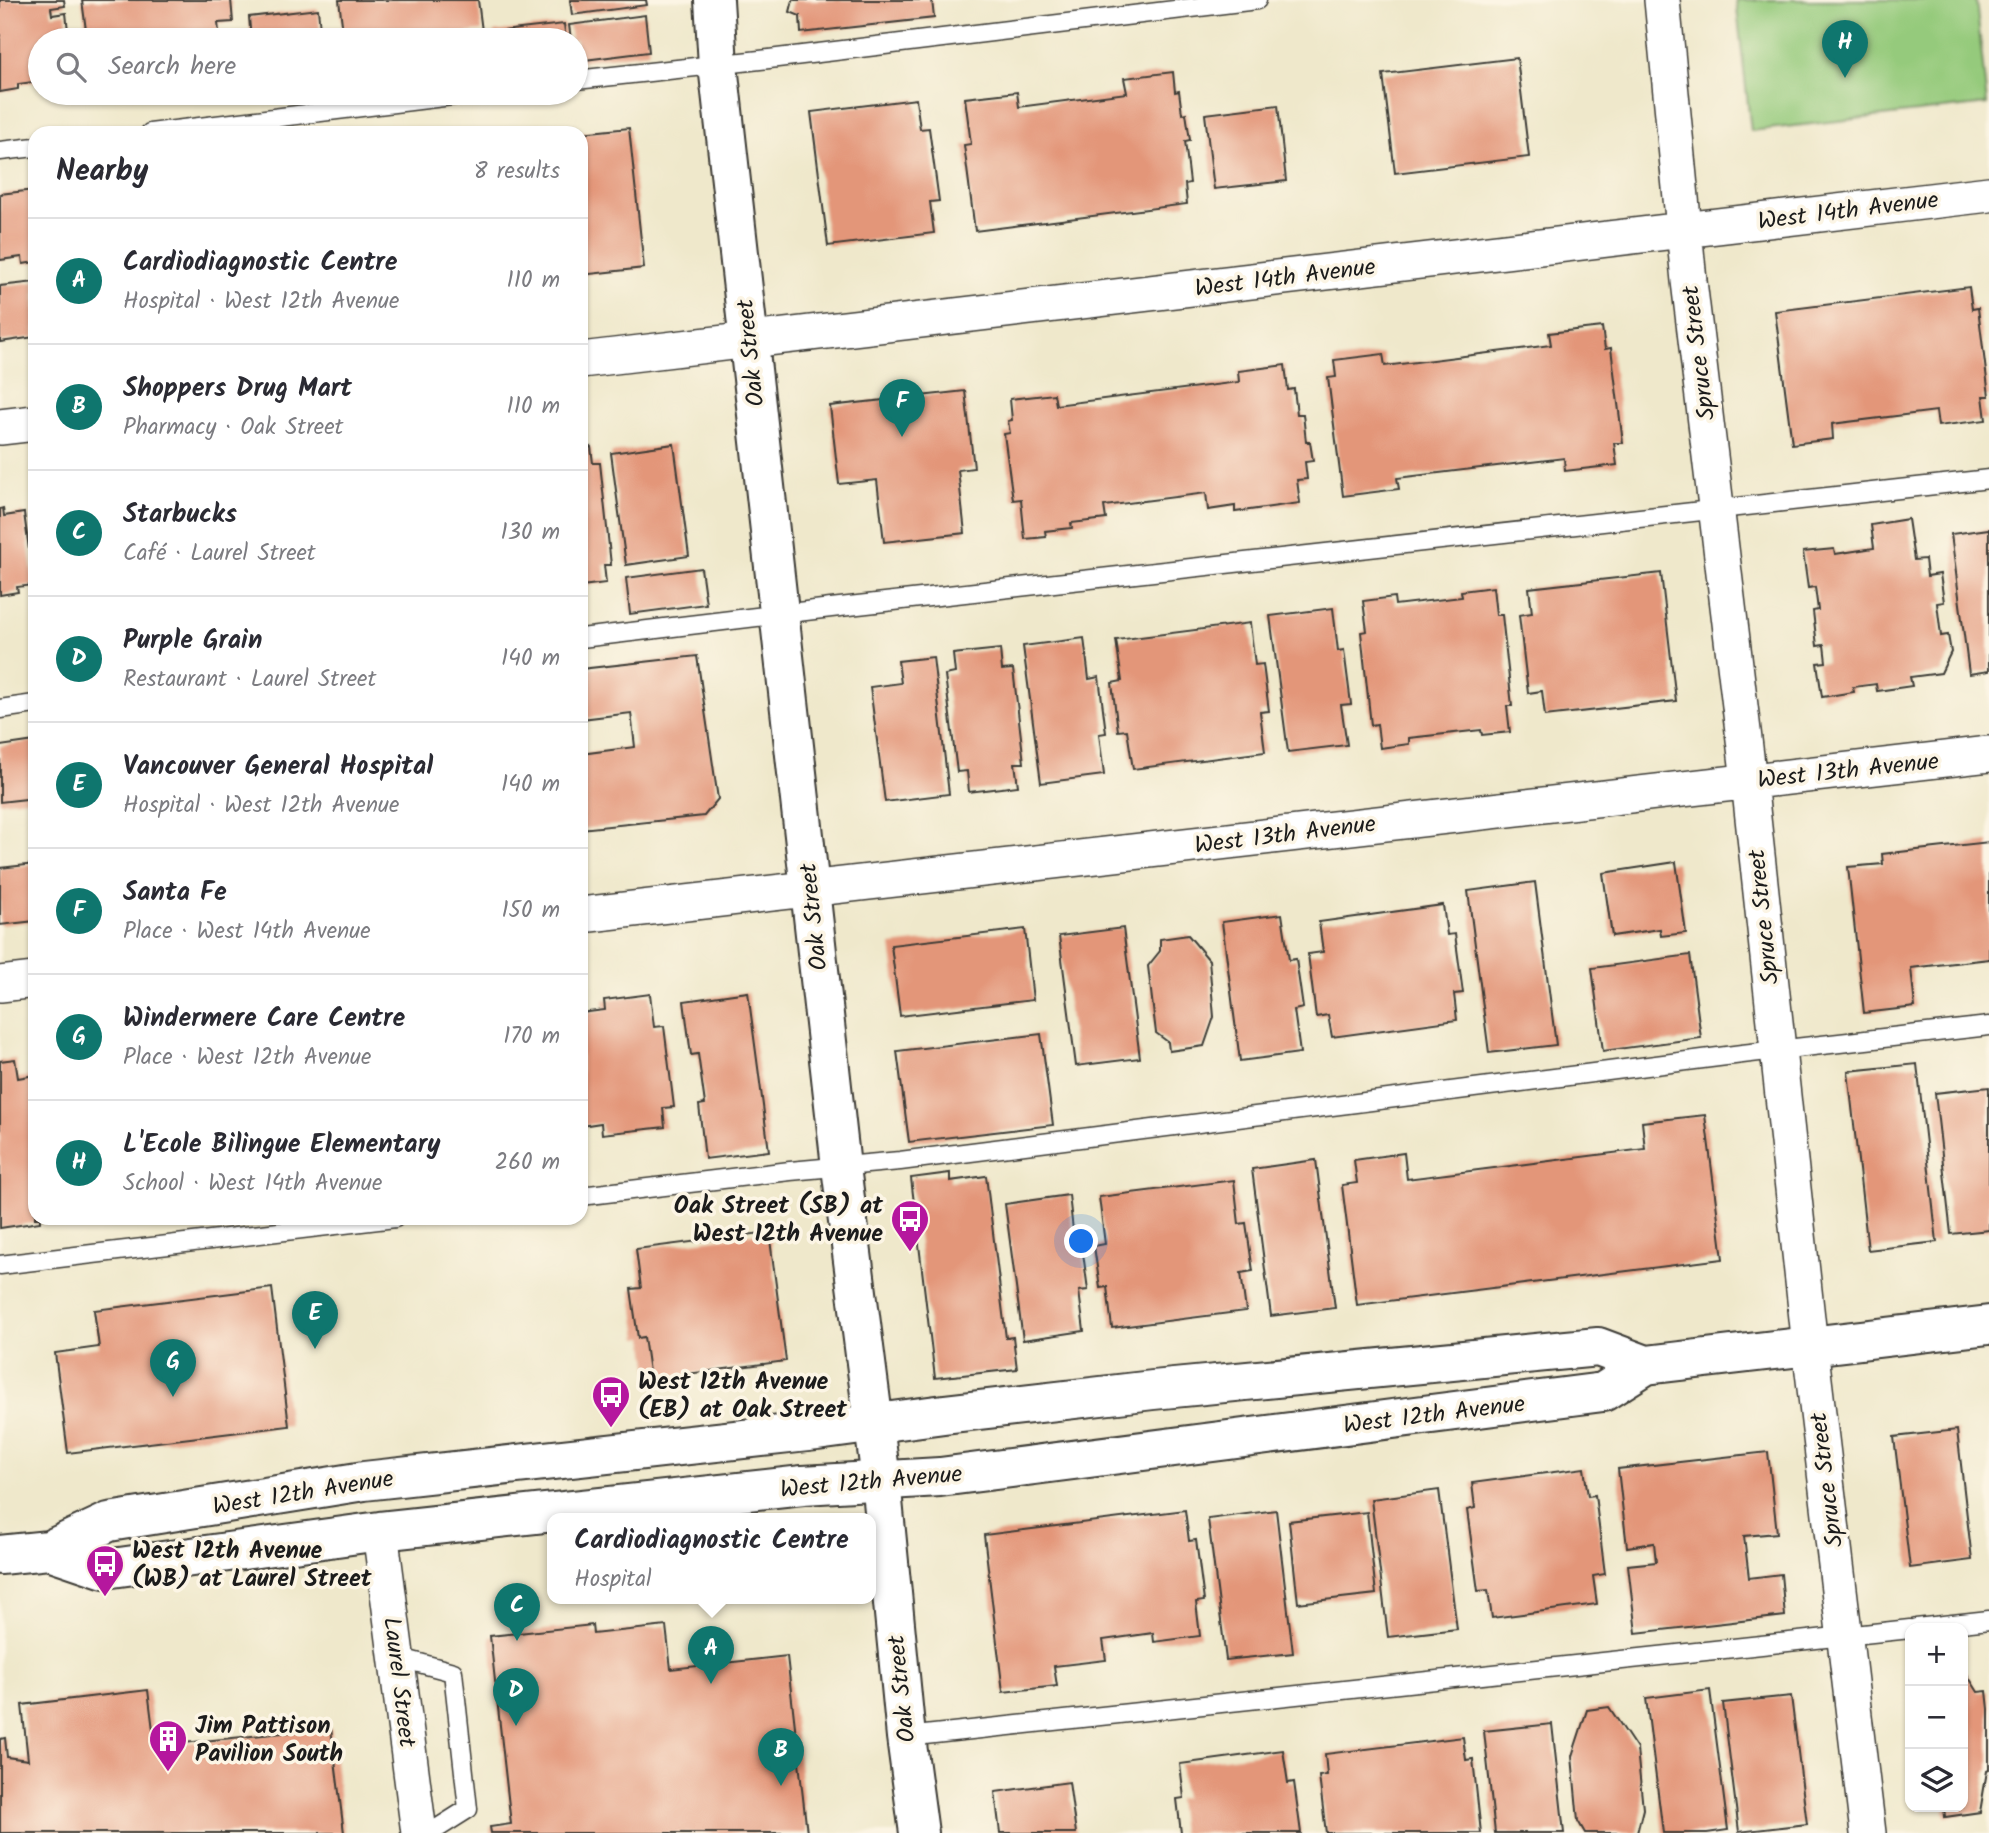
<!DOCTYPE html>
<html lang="en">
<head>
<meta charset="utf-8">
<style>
	:root { --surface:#fff; --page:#f2f2f3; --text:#2b2b33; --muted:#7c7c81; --line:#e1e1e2; --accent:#0f766e }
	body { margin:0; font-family:Kalam,sans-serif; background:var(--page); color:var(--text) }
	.controls { position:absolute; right:21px; bottom:21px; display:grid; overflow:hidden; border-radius:14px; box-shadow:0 2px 5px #0004 }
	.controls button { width:63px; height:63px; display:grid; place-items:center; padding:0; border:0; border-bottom:2px solid var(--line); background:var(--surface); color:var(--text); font:35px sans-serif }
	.you { position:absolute; left:1082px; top:1242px; width:24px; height:24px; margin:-18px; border:5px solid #fff; border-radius:50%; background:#1a73e8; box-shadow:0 0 0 10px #1a73e833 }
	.badge { display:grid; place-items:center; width:46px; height:46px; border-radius:50%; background:var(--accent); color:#fff; font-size:23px; font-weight:700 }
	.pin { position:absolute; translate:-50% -58px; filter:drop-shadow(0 2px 4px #0008) }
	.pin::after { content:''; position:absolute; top:37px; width:24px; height:21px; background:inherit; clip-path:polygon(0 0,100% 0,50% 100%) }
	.popup { position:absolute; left:547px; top:1513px; width:329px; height:91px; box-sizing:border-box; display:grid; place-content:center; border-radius:14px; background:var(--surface); filter:drop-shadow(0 2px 5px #0005); font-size:23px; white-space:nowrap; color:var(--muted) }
	.popup b { font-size:26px; color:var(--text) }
	.popup::after { content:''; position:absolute; left:50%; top:100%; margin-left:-14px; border:14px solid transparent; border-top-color:var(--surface) }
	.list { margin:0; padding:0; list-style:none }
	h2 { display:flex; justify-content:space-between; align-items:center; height:91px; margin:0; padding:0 28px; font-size:30px }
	h2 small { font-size:23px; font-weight:400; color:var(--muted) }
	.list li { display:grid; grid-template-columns:46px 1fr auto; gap:21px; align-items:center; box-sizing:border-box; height:126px; padding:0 28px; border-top:2px solid var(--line) }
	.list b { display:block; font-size:26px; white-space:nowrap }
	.list p { margin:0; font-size:23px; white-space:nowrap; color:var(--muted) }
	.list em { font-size:23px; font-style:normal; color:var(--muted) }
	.icon { flex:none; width:38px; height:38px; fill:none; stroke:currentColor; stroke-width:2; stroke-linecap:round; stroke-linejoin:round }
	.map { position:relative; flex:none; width:1989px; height:1833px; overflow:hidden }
	.search { position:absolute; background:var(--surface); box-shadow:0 2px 5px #0004; left:28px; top:28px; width:560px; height:77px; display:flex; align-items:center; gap:18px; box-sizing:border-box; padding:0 24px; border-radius:38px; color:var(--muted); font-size:26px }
	.panel { position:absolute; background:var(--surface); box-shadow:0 2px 5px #0004; left:28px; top:126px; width:560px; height:1099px; border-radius:21px }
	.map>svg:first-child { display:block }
	.green { fill:#95ca7b; stroke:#58734c; stroke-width:2 }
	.building { fill:#e39679 }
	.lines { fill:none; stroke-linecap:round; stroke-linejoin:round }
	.service-casing { stroke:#3c3b36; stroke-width:21 }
	.minor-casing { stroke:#3c3b36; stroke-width:38 }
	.tertiary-casing { stroke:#3c3b36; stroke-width:42 }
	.secondary-casing { stroke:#3c3b36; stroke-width:42 }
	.service { stroke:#fff; stroke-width:18 }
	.minor { stroke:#fff; stroke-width:35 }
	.tertiary { stroke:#fff; stroke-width:38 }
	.secondary { stroke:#fff; stroke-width:38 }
	.labels { text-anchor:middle; stroke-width:7; stroke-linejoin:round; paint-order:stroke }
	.street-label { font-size:24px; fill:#1c1c1c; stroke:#fcf5e5 }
	.poi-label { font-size:24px; font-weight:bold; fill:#1c1c1c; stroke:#fcf5e5; text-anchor:start }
</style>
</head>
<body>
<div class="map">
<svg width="1989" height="1833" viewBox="0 0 1989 1833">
	<rect width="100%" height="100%" fill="#fcf5e5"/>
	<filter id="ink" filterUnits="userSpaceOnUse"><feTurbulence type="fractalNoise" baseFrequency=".0143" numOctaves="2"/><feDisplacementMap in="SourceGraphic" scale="14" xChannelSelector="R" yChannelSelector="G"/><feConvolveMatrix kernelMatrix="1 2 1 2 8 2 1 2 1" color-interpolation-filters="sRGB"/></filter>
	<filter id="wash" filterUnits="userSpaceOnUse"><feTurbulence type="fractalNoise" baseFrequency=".00686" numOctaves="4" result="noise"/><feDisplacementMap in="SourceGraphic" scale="28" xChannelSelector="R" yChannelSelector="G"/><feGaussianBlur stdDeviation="1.57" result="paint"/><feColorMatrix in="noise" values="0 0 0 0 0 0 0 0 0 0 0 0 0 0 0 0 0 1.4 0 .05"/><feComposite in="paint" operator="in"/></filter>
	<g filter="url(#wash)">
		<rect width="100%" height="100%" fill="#efe8cb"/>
		<path class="green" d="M 1736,0 L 1976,0 L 1987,104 L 1751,131 Z"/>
		<g id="blocks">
			<path class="building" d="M 0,0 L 64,0 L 65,6 L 51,8 L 52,15 L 66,13 L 69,40 L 40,40 L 40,81 L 18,84 L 18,89 L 0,92 Z
				M 82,0 L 231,0 L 233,22 L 218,23 L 220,40 L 97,40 L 96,38 L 87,38 Z
				M 339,0 L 478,0 L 482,31 L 402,40 L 344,40 Z
				M 570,0 L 646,0 L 647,5 L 572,15 Z
				M 793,0 L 932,0 L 934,18 L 801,33 L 800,16 L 790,12 Z
				M 318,9 L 321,40 L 251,40 L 249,17 Z
				M 645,15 L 649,52 L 576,61 L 576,40 L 571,40 L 569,25 Z
				M 564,24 L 566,40 L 495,40 L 494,32 Z
				M 1517,58 L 1529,157 L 1395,173 L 1383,74 Z
				M 1173,72 L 1175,92 L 1179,91 L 1182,114 L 1186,113 L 1190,140 L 1185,141 L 1190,183 L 1185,184 L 1187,204 L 975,231 L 964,145 L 971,144 L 965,98 L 1017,92 L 1019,107 L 1127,93 L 1124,78 Z
				M 257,93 L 284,93 L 284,95 L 258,97 Z
				M 916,99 L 920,129 L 929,128 L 939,201 L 930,202 L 934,233 L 828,246 L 811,112 Z
				M 1278,105 L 1286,181 L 1214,189 L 1205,114 Z
				M 629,128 L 644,268 L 581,275 L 581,133 Z
				M 34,190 L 35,262 L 23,264 L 22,257 L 0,260 L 0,194 Z
				M 35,282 L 35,337 L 0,342 L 0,286 Z
				M 1969,287 L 1972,309 L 1978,308 L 1989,396 L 1983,396 L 1986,420 L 1938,426 L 1936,411 L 1832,424 L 1833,439 L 1792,444 L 1775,311 Z
				M 1602,327 L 1605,349 L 1611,348 L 1623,443 L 1614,443 L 1617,465 L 1565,471 L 1564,458 L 1397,478 L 1399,489 L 1343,496 L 1328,378 L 1336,377 L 1334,360 L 1383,354 L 1385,366 L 1551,345 L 1549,333 Z
				M 1285,365 L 1288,390 L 1294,389 L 1297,414 L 1303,414 L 1306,442 L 1310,442 L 1313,461 L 1305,462 L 1307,479 L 1297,480 L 1300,503 L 1235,512 L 1235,506 L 1208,510 L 1206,493 L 1104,506 L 1106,519 L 1071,523 L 1072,528 L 1045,531 L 1046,537 L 1025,539 L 1021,499 L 1013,500 L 1004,434 L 1010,433 L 1008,421 L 1012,420 L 1010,399 L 1054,394 L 1056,405 L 1239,382 L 1238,371 Z
				M 965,391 L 974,468 L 958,470 L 965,533 L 884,542 L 877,480 L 839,484 L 830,406 Z
				M 674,444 L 689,556 L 626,565 L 611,453 Z
				M 591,447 L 593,463 L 600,463 L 611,565 L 604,565 L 606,583 L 581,586 L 581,449 Z
				M 3,508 L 4,516 L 24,513 L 34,585 L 17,587 L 18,592 L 0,595 L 0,509 Z
				M 1908,519 L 1914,560 L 1925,559 L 1927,576 L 1940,574 L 1944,602 L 1937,603 L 1941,636 L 1948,635 L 1951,652 L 1941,673 L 1910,677 L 1912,686 L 1877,691 L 1876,684 L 1853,687 L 1854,692 L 1822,697 L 1817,663 L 1826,662 L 1824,645 L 1817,646 L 1813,611 L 1818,610 L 1815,587 L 1808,588 L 1803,552 L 1834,549 L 1835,554 L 1874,548 L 1871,525 Z
				M 1989,529 L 1989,671 L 1969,674 L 1951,534 Z
				M 701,568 L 706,604 L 630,614 L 626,578 Z
				M 1661,573 L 1676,701 L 1545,716 L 1542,691 L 1528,693 L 1519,615 L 1532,613 L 1529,588 Z
				M 1493,587 L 1496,615 L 1502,615 L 1512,706 L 1507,706 L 1510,732 L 1482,735 L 1481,730 L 1409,738 L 1409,744 L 1380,748 L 1377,724 L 1371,725 L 1361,632 L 1367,631 L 1363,601 L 1394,597 L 1395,605 L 1462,597 L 1461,591 Z
				M 1333,608 L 1338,651 L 1344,650 L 1351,704 L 1341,705 L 1347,745 L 1288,752 L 1270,616 Z
				M 1250,623 L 1255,665 L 1263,664 L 1269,711 L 1260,712 L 1265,752 L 1133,769 L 1127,730 L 1118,731 L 1112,683 L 1122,681 L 1116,640 Z
				M 1084,638 L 1089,679 L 1099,677 L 1106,733 L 1099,734 L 1104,775 L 1041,783 L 1023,646 Z
				M 1000,649 L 1002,670 L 1013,669 L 1024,763 L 1015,763 L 1018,786 L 969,792 L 967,771 L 957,772 L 945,675 L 955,673 L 953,654 Z
				M 697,656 L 718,799 L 704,816 L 581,829 L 581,754 L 635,747 L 631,713 L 581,719 L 581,669 Z
				M 933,657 L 949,794 L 885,802 L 870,687 L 901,683 L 898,661 Z
				M 35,741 L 35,798 L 0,802 L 0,746 Z
				M 1989,842 L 1989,959 L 1911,968 L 1915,1007 L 1864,1013 L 1848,867 L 1883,864 L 1882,854 Z
				M 1676,862 L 1686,933 L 1661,936 L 1660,929 L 1612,936 L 1603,873 Z
				M 35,864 L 35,921 L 0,925 L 0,868 Z
				M 1535,882 L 1556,1045 L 1489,1053 L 1468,891 Z
				M 1443,905 L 1447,935 L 1455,934 L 1463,993 L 1454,994 L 1457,1020 L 1332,1037 L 1328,1015 L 1316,1017 L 1308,954 L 1323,952 L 1319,922 Z
				M 1282,914 L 1289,960 L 1296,959 L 1303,1008 L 1294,1010 L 1300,1053 L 1240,1061 L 1222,922 Z
				M 1123,928 L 1140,1058 L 1076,1066 L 1059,936 Z
				M 1025,929 L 1033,1000 L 900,1016 L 891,945 Z
				M 1188,935 L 1209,960 L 1214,1017 L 1204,1046 L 1169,1051 L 1168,1042 L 1156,1033 L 1148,966 L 1160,951 L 1160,939 Z
				M 1690,955 L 1701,1038 L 1603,1051 L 1592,968 Z
				M 748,992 L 769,1151 L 705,1159 L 699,1105 L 705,1104 L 698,1054 L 691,1055 L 684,1001 Z
				M 650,994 L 654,1027 L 664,1026 L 674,1107 L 663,1108 L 665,1127 L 602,1134 L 601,1123 L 581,1126 L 581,1013 L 605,1010 L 604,1000 Z
				M 1041,1034 L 1053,1125 L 909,1142 L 897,1051 Z
				M 15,1059 L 18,1078 L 35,1075 L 35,1218 L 40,1218 L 40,1222 L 0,1228 L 0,1061 Z
				M 1917,1064 L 1937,1242 L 1868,1250 L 1848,1071 Z
				M 1989,1087 L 1989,1230 L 1951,1234 L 1935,1093 Z
				M 1705,1115 L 1723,1259 L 1357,1305 L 1342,1185 L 1357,1183 L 1354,1160 L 1404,1153 L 1407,1179 L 1645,1149 L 1642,1122 Z
				M 1316,1160 L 1335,1308 L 1271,1316 L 1252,1169 Z
				M 950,1173 L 950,1181 L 986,1176 L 1006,1338 L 1013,1337 L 1017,1369 L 935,1378 L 911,1178 Z
				M 1234,1180 L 1239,1224 L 1246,1223 L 1253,1271 L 1241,1273 L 1246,1311 L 1112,1328 L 1107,1287 L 1100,1288 L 1094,1246 L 1105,1244 L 1099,1197 Z
				M 1069,1195 L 1074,1239 L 1081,1238 L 1088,1290 L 1079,1291 L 1084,1331 L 1023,1340 L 1005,1204 Z
				M 769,1232 L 786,1361 L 650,1379 L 644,1337 L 638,1338 L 631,1289 L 641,1288 L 636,1249 Z
				M 272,1288 L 289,1426 L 68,1453 L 55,1353 L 99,1347 L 94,1310 Z
				M 1957,1430 L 1972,1560 L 1910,1568 L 1894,1437 Z
				M 1768,1452 L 1777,1533 L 1744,1536 L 1749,1578 L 1781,1574 L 1785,1616 L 1636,1633 L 1628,1565 L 1656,1562 L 1654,1543 L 1627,1547 L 1618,1469 Z
				M 1584,1468 L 1588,1496 L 1595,1495 L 1605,1574 L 1593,1576 L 1597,1604 L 1492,1618 L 1488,1590 L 1478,1591 L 1467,1510 L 1475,1508 L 1472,1483 Z
				M 1439,1490 L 1457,1629 L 1388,1637 L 1371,1499 Z
				M 1185,1510 L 1189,1541 L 1196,1540 L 1204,1601 L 1196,1602 L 1200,1636 L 1154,1642 L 1153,1633 L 1103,1640 L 1106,1660 L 1054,1666 L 1057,1686 L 1003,1692 L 984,1535 Z
				M 1276,1510 L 1293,1653 L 1226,1660 L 1208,1519 Z
				M 1367,1512 L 1376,1594 L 1298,1603 L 1289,1521 Z
				M 592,1625 L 593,1634 L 666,1626 L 671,1669 L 787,1656 L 807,1833 L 491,1833 L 490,1827 L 511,1824 L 490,1636 Z
				M 1963,1668 L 1978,1692 L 1987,1691 L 1989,1709 L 1989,1770 L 1987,1771 L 1980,1812 L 1945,1817 L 1944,1807 L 1963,1807 Z
				M 148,1690 L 155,1746 L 331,1728 L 344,1833 L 0,1833 L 0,1739 L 5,1738 L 7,1757 L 28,1760 L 22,1705 Z
				M 1710,1690 L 1728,1830 L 1707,1833 L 1663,1833 L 1646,1698 Z
				M 1791,1696 L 1807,1824 L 1739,1832 L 1723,1703 Z
				M 1609,1707 L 1637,1749 L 1643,1809 L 1637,1833 L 1585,1833 L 1578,1821 L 1572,1756 L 1587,1710 Z
				M 1552,1724 L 1564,1833 L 1495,1833 L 1484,1731 Z
				M 1463,1737 L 1466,1760 L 1473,1759 L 1481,1833 L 1326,1833 L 1319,1776 L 1327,1775 L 1325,1754 Z
				M 1283,1750 L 1288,1783 L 1294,1782 L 1301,1833 L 1181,1833 L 1177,1799 L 1184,1798 L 1180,1764 Z
				M 1069,1782 L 1076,1833 L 1000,1833 L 995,1792 Z"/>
		</g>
	</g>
	<g filter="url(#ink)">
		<use href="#blocks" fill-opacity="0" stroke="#3c3b36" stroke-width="2"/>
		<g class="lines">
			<defs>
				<path id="service" d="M 576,80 L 769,59 L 1257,0
					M 150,133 L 476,93
					M 0,151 L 35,147
					M 581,638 L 831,608 L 1989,479
					M 0,709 L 35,704
					M 581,1196 L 790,1171 L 900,1161 L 1742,1054 L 1989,1026
					M 0,1265 L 395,1218
					M 1916,1628 L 1989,1620
					M 397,1657 L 453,1672 L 468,1809 L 430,1833
					M 906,1737 L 1910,1629"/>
				<path id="minor" d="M 1662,0 L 1689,281 L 1749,781 L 1810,1346 L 1868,1833
					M 581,360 L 1989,194
					M 0,427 L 35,423
					M 581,915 L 1989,754
					M 0,984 L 35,980
					M 380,1531 L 419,1833"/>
				<path id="tertiary" d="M 49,1550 L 105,1569 L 380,1531 L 803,1485 L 940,1477 L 1603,1392 L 1646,1365 L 1989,1325
					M 0,1555 L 49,1550 L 109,1522 L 364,1481 L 817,1431 L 944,1414 L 1153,1390 L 1598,1347 L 1646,1365"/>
				<path id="secondary" d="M 714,0 L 718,65 L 841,1167 L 881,1480 L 906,1737 L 919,1833"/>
			</defs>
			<use href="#service" class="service-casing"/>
			<use href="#minor" class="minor-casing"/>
			<use href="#tertiary" class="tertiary-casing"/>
			<use href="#secondary" class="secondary-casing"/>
			<use href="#service" class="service"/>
			<use href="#minor" class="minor"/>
			<use href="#tertiary" class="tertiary"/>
			<use href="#secondary" class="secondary"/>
		</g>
	</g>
	<defs>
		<symbol id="bus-pin" viewBox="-11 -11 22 30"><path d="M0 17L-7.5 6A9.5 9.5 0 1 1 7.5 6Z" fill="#b5179e" stroke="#fcf5e5"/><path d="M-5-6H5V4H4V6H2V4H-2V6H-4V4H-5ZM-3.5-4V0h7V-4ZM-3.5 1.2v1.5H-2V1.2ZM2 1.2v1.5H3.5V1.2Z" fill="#fff"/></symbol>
		<symbol id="building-pin" viewBox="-11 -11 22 30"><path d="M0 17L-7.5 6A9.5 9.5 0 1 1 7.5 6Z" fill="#b5179e" stroke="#fcf5e5"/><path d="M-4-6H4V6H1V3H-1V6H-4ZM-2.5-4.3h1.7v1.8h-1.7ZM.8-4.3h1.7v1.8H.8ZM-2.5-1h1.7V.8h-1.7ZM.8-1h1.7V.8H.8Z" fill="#fff"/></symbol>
	</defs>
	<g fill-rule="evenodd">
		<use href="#bus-pin" x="888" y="1197" width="44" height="60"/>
		<use href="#bus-pin" x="589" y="1373" width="44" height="60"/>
		<use href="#bus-pin" x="83" y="1542" width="44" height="60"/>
		<use href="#building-pin" x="146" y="1717" width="44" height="60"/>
	</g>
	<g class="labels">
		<g class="street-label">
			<text transform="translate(1848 210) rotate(-7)" y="8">West 14th Avenue</text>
			<text transform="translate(1285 277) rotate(-7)" y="8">West 14th Avenue</text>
			<text transform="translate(750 353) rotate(-96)" y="8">Oak Street</text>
			<text transform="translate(1698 353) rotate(-97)" y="8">Spruce Street</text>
			<text transform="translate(1848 770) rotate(-6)" y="8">West 13th Avenue</text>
			<text transform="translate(1285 834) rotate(-7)" y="8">West 13th Avenue</text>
			<text transform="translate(813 917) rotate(-96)" y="8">Oak Street</text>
			<text transform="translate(1763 917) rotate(-96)" y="8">Spruce Street</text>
			<text transform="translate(1434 1414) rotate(-7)" y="8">West 12th Avenue</text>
			<text transform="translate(1826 1480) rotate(-97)" y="8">Spruce Street</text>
			<text transform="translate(871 1481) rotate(-5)" y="8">West 12th Avenue</text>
			<text transform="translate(303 1492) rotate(-9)" y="8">West 12th Avenue</text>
			<text transform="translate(400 1682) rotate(83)" y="8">Laurel Street</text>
			<text transform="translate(901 1689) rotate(-96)" y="8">Oak Street</text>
		</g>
		<g class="poi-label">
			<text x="883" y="1213" text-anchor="end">Oak Street (SB) at<tspan x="883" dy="28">West 12th Avenue</tspan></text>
			<text x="638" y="1389">West 12th Avenue<tspan x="638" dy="28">(EB) at Oak Street</tspan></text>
			<text x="132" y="1558">West 12th Avenue<tspan x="132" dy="28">(WB) at Laurel Street</tspan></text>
			<text x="195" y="1733">Jim Pattison<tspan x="195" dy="28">Pavilion South</tspan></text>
		</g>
	</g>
</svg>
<div class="controls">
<button>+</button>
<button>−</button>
<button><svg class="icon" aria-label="layers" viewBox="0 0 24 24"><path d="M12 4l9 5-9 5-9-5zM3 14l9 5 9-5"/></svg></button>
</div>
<div class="you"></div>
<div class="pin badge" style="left:711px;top:1684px">A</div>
<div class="popup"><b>Cardiodiagnostic Centre</b>Hospital</div>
<div class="pin badge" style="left:781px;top:1786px">B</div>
<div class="pin badge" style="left:517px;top:1641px">C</div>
<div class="pin badge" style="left:516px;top:1726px">D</div>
<div class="pin badge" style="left:315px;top:1349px">E</div>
<div class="pin badge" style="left:902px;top:437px">F</div>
<div class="pin badge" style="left:173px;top:1397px">G</div>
<div class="pin badge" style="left:1845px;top:78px">H</div>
<div class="search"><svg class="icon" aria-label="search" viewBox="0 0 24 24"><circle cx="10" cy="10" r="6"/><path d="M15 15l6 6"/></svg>Search here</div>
<section class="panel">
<h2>Nearby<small>8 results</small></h2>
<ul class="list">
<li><span class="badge">A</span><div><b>Cardiodiagnostic Centre</b><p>Hospital · West 12th Avenue</p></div><em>110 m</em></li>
<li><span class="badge">B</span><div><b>Shoppers Drug Mart</b><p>Pharmacy · Oak Street</p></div><em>110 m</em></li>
<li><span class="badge">C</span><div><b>Starbucks</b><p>Café · Laurel Street</p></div><em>130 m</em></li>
<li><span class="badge">D</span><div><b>Purple Grain</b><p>Restaurant · Laurel Street</p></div><em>140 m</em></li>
<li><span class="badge">E</span><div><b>Vancouver General Hospital</b><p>Hospital · West 12th Avenue</p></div><em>140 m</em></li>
<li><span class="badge">F</span><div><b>Santa Fe</b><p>Place · West 14th Avenue</p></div><em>150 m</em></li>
<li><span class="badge">G</span><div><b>Windermere Care Centre</b><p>Place · West 12th Avenue</p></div><em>170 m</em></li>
<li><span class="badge">H</span><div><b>L'Ecole Bilingue Elementary</b><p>School · West 14th Avenue</p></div><em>260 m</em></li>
</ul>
</section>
</div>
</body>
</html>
